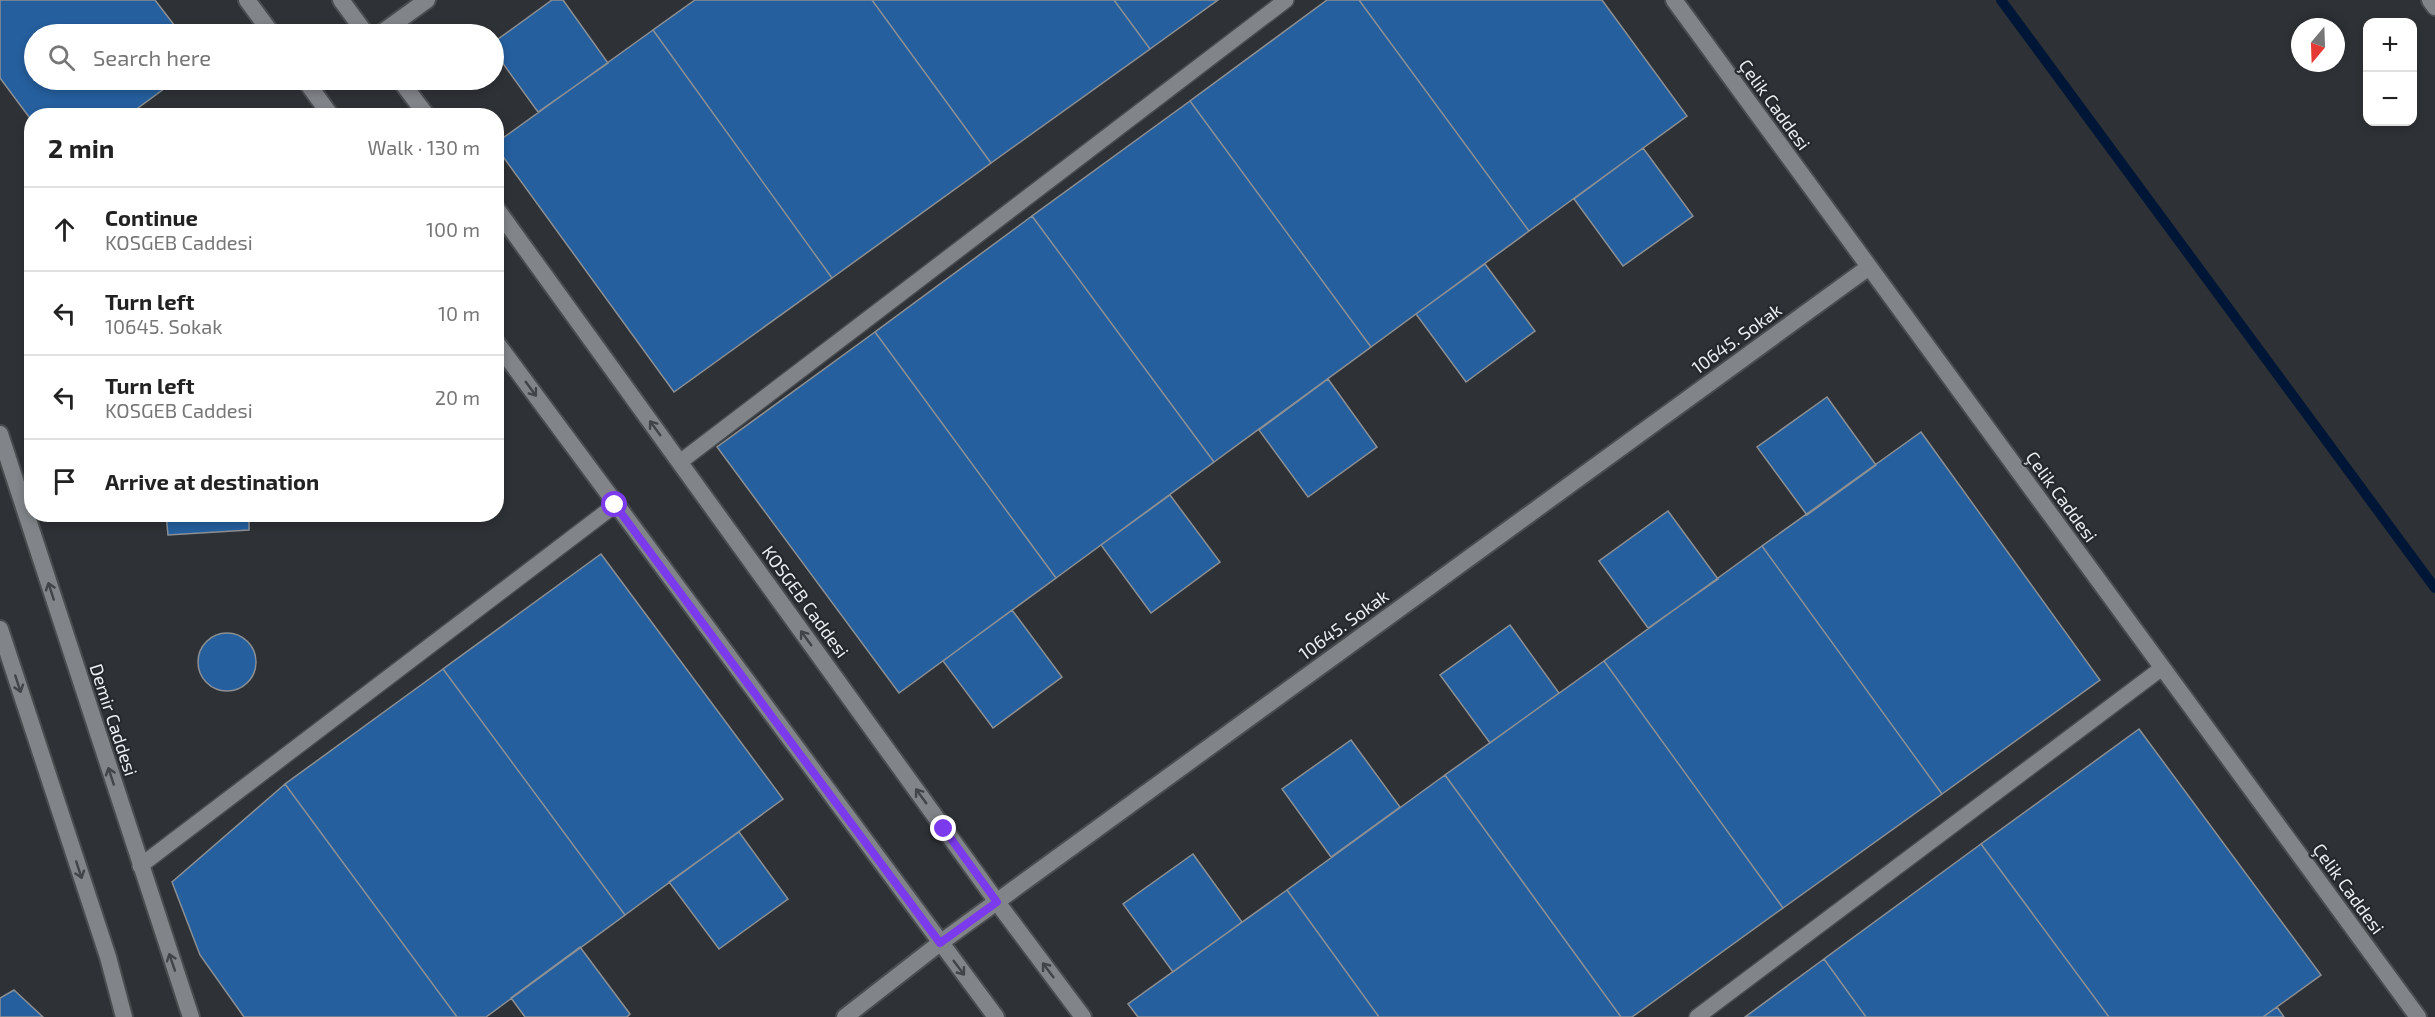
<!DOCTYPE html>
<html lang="en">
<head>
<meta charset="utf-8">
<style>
	:root { --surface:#fff; --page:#f6f6f6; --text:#222; --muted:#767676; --line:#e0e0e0 }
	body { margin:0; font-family:"Exo 2",sans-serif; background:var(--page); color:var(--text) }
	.controls { position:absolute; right:18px; top:18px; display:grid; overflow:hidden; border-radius:12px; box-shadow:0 3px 9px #0003 }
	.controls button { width:54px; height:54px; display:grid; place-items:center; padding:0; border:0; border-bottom:2px solid var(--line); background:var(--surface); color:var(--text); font:30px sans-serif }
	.compass { position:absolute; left:2291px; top:18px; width:54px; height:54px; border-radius:50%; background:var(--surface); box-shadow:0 3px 9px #0003; rotate:199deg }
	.stop { position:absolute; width:18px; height:18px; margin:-14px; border:4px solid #7c3aed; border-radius:50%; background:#fff }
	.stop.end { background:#7c3aed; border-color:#fff; box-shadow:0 2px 6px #0008 }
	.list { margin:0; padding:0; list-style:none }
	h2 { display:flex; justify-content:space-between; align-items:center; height:78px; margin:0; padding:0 24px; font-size:26px }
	h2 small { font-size:20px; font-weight:400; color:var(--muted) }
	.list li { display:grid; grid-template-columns:39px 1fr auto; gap:18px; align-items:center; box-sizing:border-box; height:84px; padding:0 24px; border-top:2px solid var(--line) }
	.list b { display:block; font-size:22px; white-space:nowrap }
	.list p { margin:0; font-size:20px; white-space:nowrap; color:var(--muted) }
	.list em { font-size:20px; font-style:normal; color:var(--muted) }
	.icon { flex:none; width:33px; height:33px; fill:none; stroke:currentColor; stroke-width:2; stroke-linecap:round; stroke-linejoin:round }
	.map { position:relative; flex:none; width:2435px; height:1017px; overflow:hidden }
	.search { position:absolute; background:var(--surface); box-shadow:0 3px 9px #0003; left:24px; top:24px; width:480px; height:66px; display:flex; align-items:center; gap:15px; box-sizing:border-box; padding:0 21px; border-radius:33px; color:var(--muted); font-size:22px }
	.panel { position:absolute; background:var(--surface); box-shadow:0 3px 9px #0003; left:24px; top:108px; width:480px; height:414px; border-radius:24px }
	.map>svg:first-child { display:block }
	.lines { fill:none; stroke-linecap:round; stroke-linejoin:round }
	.stream { stroke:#001636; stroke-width:10 }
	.building { fill:#255f9e; stroke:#8c9094; stroke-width:1.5 }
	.service-casing { stroke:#4a4d50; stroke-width:18 }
	.minor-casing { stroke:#4a4d50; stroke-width:20 }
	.tertiary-casing { stroke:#4a4d50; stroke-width:20 }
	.secondary-casing { stroke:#4a4d50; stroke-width:20 }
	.service { stroke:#818589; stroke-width:15 }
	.minor { stroke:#818589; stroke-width:16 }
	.tertiary { stroke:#818589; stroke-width:16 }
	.secondary { stroke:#818589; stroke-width:16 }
	.oneway { stroke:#414448 }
	.route { stroke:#7c3aed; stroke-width:8 }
	.labels { text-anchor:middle; stroke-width:4.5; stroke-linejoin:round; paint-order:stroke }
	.street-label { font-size:18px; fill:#eceff1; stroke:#25282c }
</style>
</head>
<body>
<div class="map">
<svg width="2435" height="1017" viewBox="0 0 2435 1017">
	<rect width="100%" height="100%" fill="#2e3236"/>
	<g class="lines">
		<path class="stream" d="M 2001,0 L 2435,588"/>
	</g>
	<path class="building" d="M 0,0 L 155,0 L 181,34 L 34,34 L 34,80 L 176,80 L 127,116 L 32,116 L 32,121 L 0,78 Z
		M 552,0 L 563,0 L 608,63 L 538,112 L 494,51 L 494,42 Z
		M 695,0 L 872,0 L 991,163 L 832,278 L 653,30 Z
		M 872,0 L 1114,0 L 1150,49 L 991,163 Z
		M 1114,0 L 1218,0 L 1150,49 Z
		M 1327,0 L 1359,0 L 1529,231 L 1371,347 L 1190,101 Z
		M 1359,0 L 1602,0 L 1687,116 L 1529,231 Z
		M 653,30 L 832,278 L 674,392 L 496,147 L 496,143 Z
		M 1190,101 L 1371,347 L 1214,462 L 1032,216 Z
		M 1643,148 L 1693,216 L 1623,266 L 1574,199 Z
		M 1032,216 L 1214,462 L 1056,578 L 875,332 Z
		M 1485,264 L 1535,331 L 1466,382 L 1416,314 Z
		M 875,332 L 1056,578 L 899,693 L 717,447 Z
		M 1328,379 L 1377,447 L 1308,497 L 1259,430 Z
		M 1827,397 L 1876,465 L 1807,515 L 1757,447 Z
		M 1921,432 L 2100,680 L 1942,794 L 1762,546 Z
		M 1170,495 L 1220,562 L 1151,613 L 1101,545 Z
		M 1668,511 L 1718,579 L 1648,628 L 1599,561 Z
		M 166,514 L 249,514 L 249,530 L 168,535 Z
		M 1762,546 L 1942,794 L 1783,908 L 1604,661 Z
		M 601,554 L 783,799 L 625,915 L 443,669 Z
		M 1012,610 L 1062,677 L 993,728 L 943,661 Z
		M 1510,625 L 1559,693 L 1490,743 L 1440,675 Z
		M198 662a29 29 0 1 1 58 0a29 29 0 1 1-58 0Z
		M 1604,661 L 1783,908 L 1632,1017 L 1621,1017 L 1445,775 Z
		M 443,669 L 625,915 L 486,1017 L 457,1017 L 285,784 Z
		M 2139,729 L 2321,975 L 2263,1017 L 2109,1017 L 1981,844 Z
		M 1351,740 L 1400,807 L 1331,857 L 1282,789 Z
		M 1445,775 L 1621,1017 L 1379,1017 L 1287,890 Z
		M 285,784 L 457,1017 L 244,1017 L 200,955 L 172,882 Z
		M 739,832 L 788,899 L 719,949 L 669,882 Z
		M 1981,844 L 2109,1017 L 1866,1017 L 1824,959 Z
		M 1193,854 L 1242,922 L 1173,972 L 1123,904 Z
		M 1287,890 L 1379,1017 L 1138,1017 L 1128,1004 Z
		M 580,947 L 630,1014 L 627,1017 L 525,1017 L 511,998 Z
		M 1824,959 L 1866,1017 L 1745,1017 Z
		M 14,990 L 43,1017 L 0,1017 L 0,998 Z
		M 2277,1007 L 2284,1017 L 2263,1017 Z"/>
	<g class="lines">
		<defs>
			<path id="service" d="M 680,462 L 1286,0
				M 140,866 L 615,505
				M 1697,1017 L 2162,668"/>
			<path id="minor" d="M 2430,0 L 2435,7
				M 380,34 L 427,0
				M 845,1017 L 940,943 L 1869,267"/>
			<path id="tertiary" d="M 1674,0 L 2418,1017
				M 0,434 L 191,1017
				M 0,629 L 108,957 L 124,1017"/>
			<path id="secondary" d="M 247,0 L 272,34
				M 341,0 L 366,34
				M 305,80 L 331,116
				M 400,80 L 427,116
				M 496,208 L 997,902 L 1083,1017
				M 496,342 L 996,1017"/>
		</defs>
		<use href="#service" class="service-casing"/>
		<use href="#minor" class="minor-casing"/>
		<use href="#tertiary" class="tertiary-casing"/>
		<use href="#secondary" class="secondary-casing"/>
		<use href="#service" class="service"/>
		<use href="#minor" class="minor"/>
		<use href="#tertiary" class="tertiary"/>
		<use href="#secondary" class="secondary"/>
	</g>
	<defs><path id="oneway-shaft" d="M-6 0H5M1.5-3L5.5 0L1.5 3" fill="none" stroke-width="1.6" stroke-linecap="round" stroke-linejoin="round" transform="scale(1.5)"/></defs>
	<g class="oneway">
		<use href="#oneway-shaft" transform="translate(531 389) rotate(54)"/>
		<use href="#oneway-shaft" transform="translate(655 428) rotate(-126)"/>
		<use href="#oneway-shaft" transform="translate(51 591) rotate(-108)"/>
		<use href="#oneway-shaft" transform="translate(806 638) rotate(-126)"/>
		<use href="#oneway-shaft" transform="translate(18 684) rotate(72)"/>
		<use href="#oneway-shaft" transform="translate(111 776) rotate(-108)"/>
		<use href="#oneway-shaft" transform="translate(921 796) rotate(-126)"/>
		<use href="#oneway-shaft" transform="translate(79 870) rotate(72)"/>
		<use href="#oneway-shaft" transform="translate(172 962) rotate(-109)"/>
		<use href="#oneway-shaft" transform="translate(959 968) rotate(53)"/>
		<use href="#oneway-shaft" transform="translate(1048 970) rotate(-127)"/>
	</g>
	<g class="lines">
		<path class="route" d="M 615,505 L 940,943 L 997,902 L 944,829"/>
	</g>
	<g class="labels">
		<g class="street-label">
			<text transform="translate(1774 105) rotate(54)" y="6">Çelik Caddesi</text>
			<text transform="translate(1737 339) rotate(-36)" y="6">10645. Sokak</text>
			<text transform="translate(2061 497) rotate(54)" y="6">Çelik Caddesi</text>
			<text transform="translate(805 602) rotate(54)" y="6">KOSGEB Caddesi</text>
			<text transform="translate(1344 625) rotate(-36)" y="6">10645. Sokak</text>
			<text transform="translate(113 720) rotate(72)" y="6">Demir Caddesi</text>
			<text transform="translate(2348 889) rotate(54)" y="6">Çelik Caddesi</text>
		</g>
	</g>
</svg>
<div class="controls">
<button>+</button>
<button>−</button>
</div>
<svg class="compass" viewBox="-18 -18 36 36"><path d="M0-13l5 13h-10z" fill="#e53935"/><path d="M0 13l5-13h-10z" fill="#767676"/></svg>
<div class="stop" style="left:615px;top:505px"></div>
<div class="stop end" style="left:944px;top:829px"></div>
<div class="search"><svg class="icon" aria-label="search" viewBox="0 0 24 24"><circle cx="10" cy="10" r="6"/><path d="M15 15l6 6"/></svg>Search here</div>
<section class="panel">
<h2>2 min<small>Walk · 130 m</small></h2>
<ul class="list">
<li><svg class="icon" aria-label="ahead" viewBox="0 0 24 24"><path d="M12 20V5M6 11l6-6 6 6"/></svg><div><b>Continue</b><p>KOSGEB Caddesi</p></div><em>100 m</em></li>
<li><svg class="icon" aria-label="left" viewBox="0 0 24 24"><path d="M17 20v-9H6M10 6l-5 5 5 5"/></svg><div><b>Turn left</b><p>10645. Sokak</p></div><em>10 m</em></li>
<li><svg class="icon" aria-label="left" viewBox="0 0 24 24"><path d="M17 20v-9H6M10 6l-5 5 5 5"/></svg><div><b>Turn left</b><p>KOSGEB Caddesi</p></div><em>20 m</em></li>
<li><svg class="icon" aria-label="arrive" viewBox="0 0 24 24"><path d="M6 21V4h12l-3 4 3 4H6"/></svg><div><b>Arrive at destination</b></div></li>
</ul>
</section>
</div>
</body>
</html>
